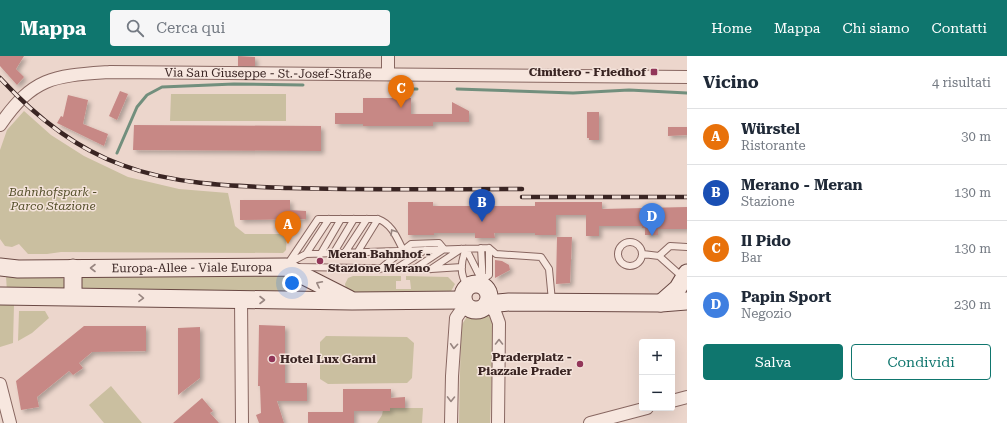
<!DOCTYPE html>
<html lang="it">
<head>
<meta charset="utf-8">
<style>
	:root { --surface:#fff; --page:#f6f6f7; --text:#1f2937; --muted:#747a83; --line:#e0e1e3; --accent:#0f766e }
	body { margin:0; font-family:"Roboto Serif",serif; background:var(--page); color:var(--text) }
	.controls { position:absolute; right:12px; bottom:12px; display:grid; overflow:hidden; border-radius:4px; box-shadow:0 4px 16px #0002 }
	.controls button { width:36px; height:36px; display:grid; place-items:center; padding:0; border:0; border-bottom:1px solid var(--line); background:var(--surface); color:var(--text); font:20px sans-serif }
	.you { position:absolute; left:292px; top:227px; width:14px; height:14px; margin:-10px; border:3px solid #fff; border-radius:50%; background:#1a73e8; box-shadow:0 0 0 6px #1a73e833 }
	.badge { display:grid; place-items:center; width:26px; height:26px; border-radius:50%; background:var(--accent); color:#fff; font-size:13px; font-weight:700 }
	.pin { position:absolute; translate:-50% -33px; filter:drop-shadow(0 1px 2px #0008) }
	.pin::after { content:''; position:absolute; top:21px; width:14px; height:12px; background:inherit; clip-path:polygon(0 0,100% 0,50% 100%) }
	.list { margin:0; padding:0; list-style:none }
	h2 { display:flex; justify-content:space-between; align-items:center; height:52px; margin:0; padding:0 16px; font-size:17px }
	h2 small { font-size:13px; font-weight:400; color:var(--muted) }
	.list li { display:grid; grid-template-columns:26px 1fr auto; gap:12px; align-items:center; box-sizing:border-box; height:56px; padding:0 16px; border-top:1px solid var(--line) }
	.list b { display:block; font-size:15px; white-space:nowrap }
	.list p { margin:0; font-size:13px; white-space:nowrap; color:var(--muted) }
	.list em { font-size:13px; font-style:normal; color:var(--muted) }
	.actions { display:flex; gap:8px; padding:12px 16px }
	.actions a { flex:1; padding:9px 0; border:1px solid var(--accent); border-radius:4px; text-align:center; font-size:14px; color:var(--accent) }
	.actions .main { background:var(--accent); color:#fff }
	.icon { flex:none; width:22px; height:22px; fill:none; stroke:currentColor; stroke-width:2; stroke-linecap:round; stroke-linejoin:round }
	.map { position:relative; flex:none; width:687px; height:367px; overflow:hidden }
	header { display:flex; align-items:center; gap:24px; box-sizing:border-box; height:56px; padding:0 20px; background:var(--accent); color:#fff }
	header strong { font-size:19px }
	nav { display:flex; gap:22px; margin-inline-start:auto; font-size:14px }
	.search { width:280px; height:36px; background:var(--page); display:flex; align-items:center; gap:10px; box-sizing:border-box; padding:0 14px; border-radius:4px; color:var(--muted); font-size:15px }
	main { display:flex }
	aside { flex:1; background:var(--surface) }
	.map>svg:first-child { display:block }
	.green { fill:#cabfa0 }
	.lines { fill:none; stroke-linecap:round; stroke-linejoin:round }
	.stream { stroke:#728f7d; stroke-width:3 }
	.building { fill:#c78885; filter:url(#shadow) }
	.lane-casing { stroke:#886761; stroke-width:8 }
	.street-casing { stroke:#886761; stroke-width:14 }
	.secondary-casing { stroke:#6a4944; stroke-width:19 }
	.lane { stroke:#f7e7df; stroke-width:6 }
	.street { stroke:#f7e7df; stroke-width:12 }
	.secondary { stroke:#f7e7df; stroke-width:17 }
	.rail-casing { stroke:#3a2523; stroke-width:4.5 }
	.rail { stroke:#f4e3db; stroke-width:3; stroke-dasharray:9; stroke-linecap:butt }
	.oneway { stroke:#988681 }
	.poi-dot { fill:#923659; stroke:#f4e3db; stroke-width:1.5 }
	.labels { text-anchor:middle; stroke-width:3; stroke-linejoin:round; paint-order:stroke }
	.poi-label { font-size:12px; font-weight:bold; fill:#3a2523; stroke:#f4e3db; text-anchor:end }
	.street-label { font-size:12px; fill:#3a2523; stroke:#f4e3db }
	.park-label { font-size:12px; font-style:italic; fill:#55502b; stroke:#f4e3db }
</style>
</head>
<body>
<header>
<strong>Mappa</strong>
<div class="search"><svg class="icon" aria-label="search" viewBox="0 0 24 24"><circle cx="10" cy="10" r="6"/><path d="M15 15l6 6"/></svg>Cerca qui</div>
<nav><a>Home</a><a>Mappa</a><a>Chi siamo</a><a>Contatti</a></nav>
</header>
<main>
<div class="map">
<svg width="687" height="367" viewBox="0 0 687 367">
	<defs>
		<filter id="shadow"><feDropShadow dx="3" dy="3" stdDeviation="2" flood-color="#0004"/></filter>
	</defs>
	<rect width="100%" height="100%" fill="#ecd6cc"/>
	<path class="green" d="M 171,38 L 286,38 L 286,65 L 170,65 Z
		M 24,55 L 51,79 L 84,100 L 128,121 L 179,133 L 228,137 L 235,170 L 245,178 L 287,178 L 286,194 L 283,197 L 61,196 L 47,198 L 28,198 L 19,188 L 12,191 L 5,190 L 0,183 L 0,94 L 7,74 Z
		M 282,217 C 291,222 298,227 289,236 L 81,236 L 77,225 L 83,219 Z
		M 60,219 L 66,226 L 64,234 L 7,236 L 6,220 Z
		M 353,220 L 401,220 L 401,225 L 396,225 L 396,233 L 411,233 L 410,224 L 406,224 L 406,220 L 448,221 L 455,228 L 450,237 L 355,239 L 346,233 L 345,228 L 348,222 Z
		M 0,249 L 14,249 L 13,287 L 0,291 Z
		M 19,255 L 45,255 L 49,262 L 32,277 L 18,285 Z
		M 474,256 L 486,257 L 494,266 L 490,367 L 459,367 L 461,270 L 468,259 Z
		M 326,280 L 407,281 L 414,287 L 412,322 L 407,327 L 328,328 L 320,323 L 320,286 Z
		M 111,330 L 142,367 L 104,367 L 89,349 Z
		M 390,352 L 423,352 L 422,367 L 377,367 L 382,359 L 383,354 L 390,355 Z"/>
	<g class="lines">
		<path class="stream" d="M 397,33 L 417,33
			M 457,33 L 573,37 L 629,34 L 687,37
			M 117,97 L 137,51 L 147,39 L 162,31 L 234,28 L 303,29"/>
	</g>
	<path class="building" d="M 0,0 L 24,0 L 16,13 L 24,21 L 17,29 L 0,10 Z
		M 238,0 L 255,1 L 255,10 L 238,10 Z
		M 120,35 L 128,38 L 117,64 L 109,60 Z
		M 68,39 L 88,44 L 83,68 L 108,78 L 104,90 L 57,67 L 61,60 L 63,61 Z
		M 363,42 L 411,42 L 411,58 L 452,58 L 452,46 L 469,55 L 469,66 L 433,66 L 433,70 L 363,70 L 363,68 L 335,68 L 335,57 L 363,57 Z
		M 587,56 L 599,56 L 599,84 L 589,84 L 589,82 L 587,82 Z
		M 134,69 L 321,70 L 321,95 L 133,94 Z
		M 668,71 L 687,71 L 687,79 L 668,80 Z
		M 240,144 L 290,144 L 290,154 L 306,155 L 306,163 L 240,164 Z
		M 408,146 L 433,146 L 433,150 L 535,150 L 535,146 L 602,146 L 602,153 L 687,151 L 687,173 L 658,173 L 658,179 L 645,179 L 645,172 L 642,172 L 642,170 L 599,170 L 599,180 L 586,180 L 586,159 L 556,159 L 556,179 L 535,179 L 535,177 L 494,177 L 495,182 L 475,182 L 475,177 L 434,177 L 434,179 L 408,179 Z
		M 557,181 L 572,181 L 570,227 L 556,228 Z
		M 495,204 L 502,205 L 509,209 L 510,214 L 495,222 Z
		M 259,269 L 285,270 L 285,327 L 307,327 L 307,345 L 277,345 L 284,367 L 259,367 L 256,359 L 261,357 L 260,330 L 258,330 Z
		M 84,270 L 146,270 L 146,295 L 92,296 L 79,307 L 83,312 L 73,319 L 69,315 L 37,341 L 39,351 L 21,354 L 16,325 Z
		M 200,271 L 200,322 L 178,339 L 178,272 Z
		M 343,333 L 391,333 L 391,342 L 405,341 L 405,352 L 390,352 L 390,355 L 354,355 L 354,367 L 308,367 L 308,356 L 343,356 Z
		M 202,342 L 213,355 L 210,357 L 219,367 L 173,367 Z"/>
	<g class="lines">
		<defs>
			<path id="lane" d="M618 198a12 12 0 1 1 24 0a12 12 0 1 1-24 0Z
				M 481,192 L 483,229
				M 489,192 L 496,198 L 541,201 L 549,213 L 552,245
				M 466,193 C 461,205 459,219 468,230
				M 466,193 L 481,223
				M 357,197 L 378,163
				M 306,198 L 329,163
				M 333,198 L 354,163
				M 344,198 L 367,163
				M 643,198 L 659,200 L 678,217 L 684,219
				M 320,199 L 341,163
				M 659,200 L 670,190 L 687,191
				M 289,206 L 318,163 L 378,163 C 392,168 397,182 403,194
				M 289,207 L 306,198 L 489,192 L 489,219 L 482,224
				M 297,211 L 431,213 L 462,211
				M 397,212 L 425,194
				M 380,213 L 411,188 L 439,187 L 444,193
				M 414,213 L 444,193
				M 431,213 L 461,193"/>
			<g id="street">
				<path d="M 388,17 L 388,0"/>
				<path id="s1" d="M 0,69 C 34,20 54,20 110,16 L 687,21"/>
				<path d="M 241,243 L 242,367"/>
				<path d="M 487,248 L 495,256 L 499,267 L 498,367"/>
				<path d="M 0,328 L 10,367"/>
				<path d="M 672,345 L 687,341"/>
				<path d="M 451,367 L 452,320 L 456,262 L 465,249"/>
				<path d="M 590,367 L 647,352"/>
			</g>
			<g id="secondary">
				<path id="s2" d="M 0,211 L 18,213 L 286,211 L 349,243"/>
				<circle cx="476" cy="241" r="13"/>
				<path d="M 0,240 L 352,245 L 463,244"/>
				<path d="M 73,240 L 73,212"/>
				<path d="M 661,247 L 678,232 L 687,217"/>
				<path d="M 487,248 L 509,246 L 661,247 L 687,245"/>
			</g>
		</defs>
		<use href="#lane" class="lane-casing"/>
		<use href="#street" class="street-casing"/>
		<use href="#secondary" class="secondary-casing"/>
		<use href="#lane" class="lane"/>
		<use href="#street" class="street"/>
		<use href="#secondary" class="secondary"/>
		<defs>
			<path id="rail" d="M 0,22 C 34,59 74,92 122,109 C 175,129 233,130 289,132 C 366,134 444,133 522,133
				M 522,141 L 687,141"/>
		</defs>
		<use href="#rail" class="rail-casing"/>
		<use href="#rail" class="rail"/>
	</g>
	<defs><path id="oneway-chevron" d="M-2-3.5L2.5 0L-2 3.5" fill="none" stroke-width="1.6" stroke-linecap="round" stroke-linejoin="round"/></defs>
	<g class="oneway">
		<use href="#oneway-chevron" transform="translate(393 176) rotate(-122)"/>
		<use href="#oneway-chevron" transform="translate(93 212) rotate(180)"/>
		<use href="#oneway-chevron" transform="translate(319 228) rotate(-153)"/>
		<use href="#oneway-chevron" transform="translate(141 242) rotate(1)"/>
		<use href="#oneway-chevron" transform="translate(262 244)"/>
		<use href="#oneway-chevron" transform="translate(499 286) rotate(-90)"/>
		<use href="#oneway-chevron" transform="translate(454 290) rotate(94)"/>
		<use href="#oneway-chevron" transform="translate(451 343) rotate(91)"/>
	</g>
	<g class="poi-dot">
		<rect x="650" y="12" width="8" height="8" rx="2"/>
		<circle cx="320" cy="205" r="4"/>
		<circle cx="272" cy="303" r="4"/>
		<circle cx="580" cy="308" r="4"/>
	</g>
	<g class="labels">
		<g class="poi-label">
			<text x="646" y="20">Cimitero - Friedhof</text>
			<text x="328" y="202" text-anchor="start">Meran Bahnhof -<tspan x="328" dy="14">Stazione Merano</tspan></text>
			<text x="572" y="305">Praderplatz -<tspan x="572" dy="14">Piazzale Prader</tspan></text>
			<text x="280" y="307" text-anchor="start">Hotel Lux Garni</text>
		</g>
		<g class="street-label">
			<text dy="4" stroke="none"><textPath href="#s1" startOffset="287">Via San Giuseppe - St.-Josef-Straße</textPath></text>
			<text dy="4" stroke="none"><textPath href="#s2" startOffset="192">Europa-Allee - Viale Europa</textPath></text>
		</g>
		<g class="park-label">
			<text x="53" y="140">Bahnhofspark -<tspan x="53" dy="14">Parco Stazione</tspan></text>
		</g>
	</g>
</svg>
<div class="controls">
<button>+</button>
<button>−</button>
</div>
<div class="you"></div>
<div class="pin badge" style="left:288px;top:188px;background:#e8710a">A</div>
<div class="pin badge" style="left:482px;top:166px;background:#1a4fb4">B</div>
<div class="pin badge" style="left:401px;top:52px;background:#e8710a">C</div>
<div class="pin badge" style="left:652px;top:180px;background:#3f7fe0">D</div>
</div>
<aside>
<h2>Vicino<small>4 risultati</small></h2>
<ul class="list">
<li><span class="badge" style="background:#e8710a">A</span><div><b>Würstel</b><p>Ristorante</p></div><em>30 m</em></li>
<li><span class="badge" style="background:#1a4fb4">B</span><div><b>Merano - Meran</b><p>Stazione</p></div><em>130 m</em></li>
<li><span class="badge" style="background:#e8710a">C</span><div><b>Il Pido</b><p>Bar</p></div><em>130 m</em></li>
<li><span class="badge" style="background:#3f7fe0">D</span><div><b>Papin Sport</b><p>Negozio</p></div><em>230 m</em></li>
</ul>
<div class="actions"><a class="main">Salva</a><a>Condividi</a></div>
</aside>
</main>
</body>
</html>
